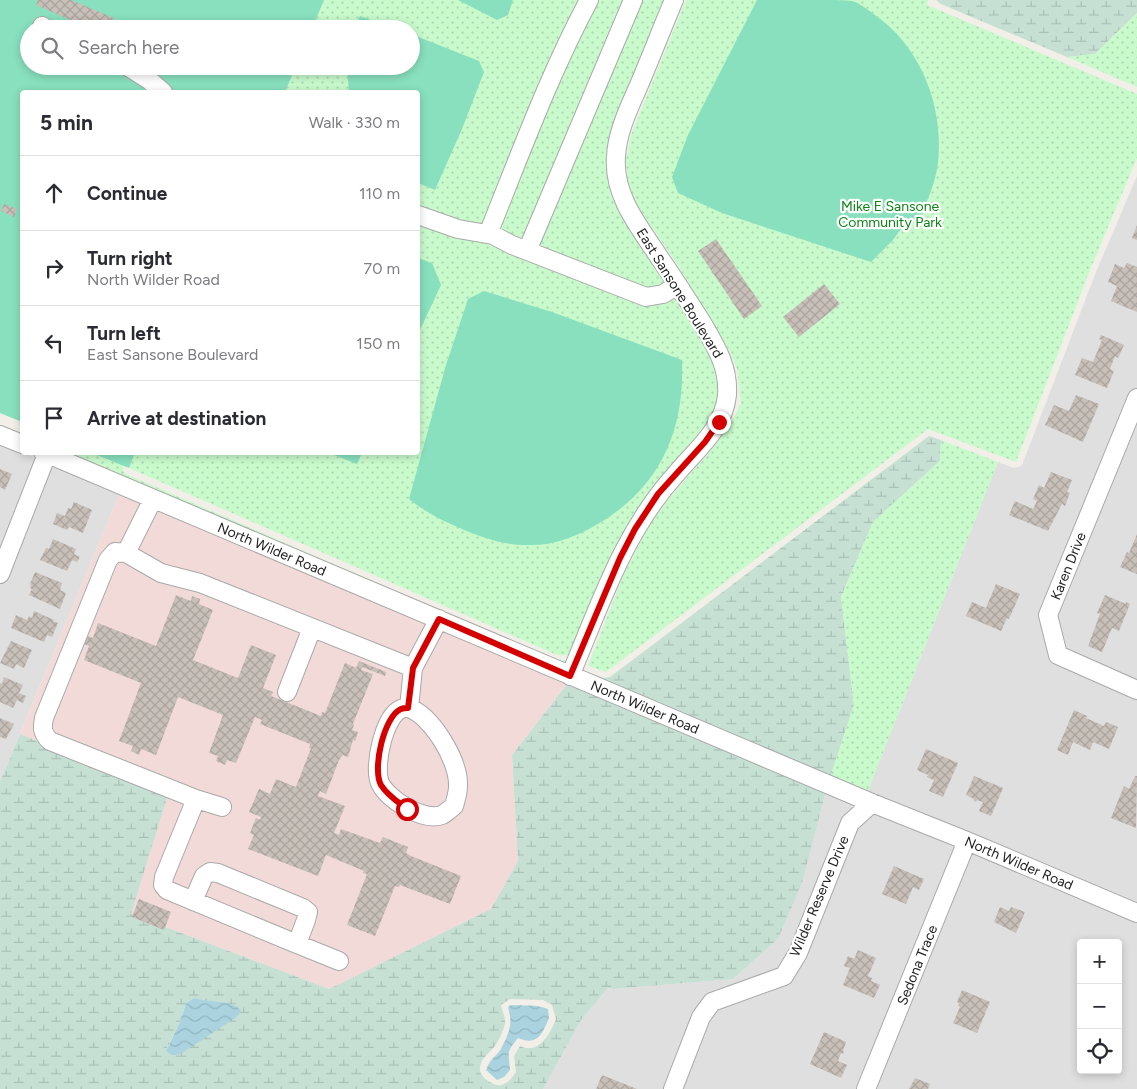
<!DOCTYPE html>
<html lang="en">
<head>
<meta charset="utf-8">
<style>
	:root { --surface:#fff; --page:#f2f2f3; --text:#2b2b33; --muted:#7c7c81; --line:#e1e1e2 }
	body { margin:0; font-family:Figtree,sans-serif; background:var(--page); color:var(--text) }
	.controls { position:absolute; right:15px; bottom:15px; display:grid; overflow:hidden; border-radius:5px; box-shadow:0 2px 8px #0003 }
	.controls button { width:45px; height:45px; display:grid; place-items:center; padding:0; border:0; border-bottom:1px solid var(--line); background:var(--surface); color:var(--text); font:25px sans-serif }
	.stop { position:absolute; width:15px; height:15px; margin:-11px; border:4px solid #d40000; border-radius:50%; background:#fff }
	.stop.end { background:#d40000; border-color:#fff; box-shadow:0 1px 5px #0008 }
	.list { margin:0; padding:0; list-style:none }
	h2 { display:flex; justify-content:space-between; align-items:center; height:65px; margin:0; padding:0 20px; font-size:21px }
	h2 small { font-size:16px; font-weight:400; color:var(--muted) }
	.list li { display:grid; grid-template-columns:32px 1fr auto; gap:15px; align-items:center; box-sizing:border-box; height:75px; padding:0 20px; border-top:1px solid var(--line) }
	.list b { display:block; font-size:19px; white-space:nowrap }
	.list p { margin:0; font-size:16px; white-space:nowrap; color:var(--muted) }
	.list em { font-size:16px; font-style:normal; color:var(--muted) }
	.icon { flex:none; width:28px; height:28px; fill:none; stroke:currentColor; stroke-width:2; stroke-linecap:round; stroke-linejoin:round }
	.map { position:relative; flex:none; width:1137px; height:1089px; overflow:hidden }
	.search { position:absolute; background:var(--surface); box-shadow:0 2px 8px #0003; left:20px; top:20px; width:400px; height:55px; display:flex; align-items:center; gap:12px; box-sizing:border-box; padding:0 18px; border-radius:28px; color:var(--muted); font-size:19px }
	.panel { position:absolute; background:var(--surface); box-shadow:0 2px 8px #0003; left:20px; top:90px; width:400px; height:365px; border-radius:5px }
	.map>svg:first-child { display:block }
	.residential { fill:#e0dfdf; fill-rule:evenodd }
	.commercial { fill:#f2dad9 }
	.wetland { fill:url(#wetland-marsh); fill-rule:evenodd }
	.park { fill:url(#park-dots) }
	.pitch { fill:#88e0be }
	.water { fill:url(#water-waves) }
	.building { fill:url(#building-cross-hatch) }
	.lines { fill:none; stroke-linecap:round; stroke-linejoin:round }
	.minor-casing { stroke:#a9a9a9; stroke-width:20 }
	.minor { stroke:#fff; stroke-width:18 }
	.route { stroke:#d40000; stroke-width:6 }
	.labels { text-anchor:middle; stroke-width:4.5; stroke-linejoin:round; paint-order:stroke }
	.park-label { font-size:14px; fill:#0c8416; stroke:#fff }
	.street-label { font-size:14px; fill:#222; stroke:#fff }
</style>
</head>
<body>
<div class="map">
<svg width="1137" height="1089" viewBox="0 0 1137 1089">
	<defs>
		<pattern id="wetland-marsh" width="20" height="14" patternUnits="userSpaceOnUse" patternTransform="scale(1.25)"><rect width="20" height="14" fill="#c6e0d4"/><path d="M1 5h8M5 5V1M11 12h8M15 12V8" fill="none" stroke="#aac0b6"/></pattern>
		<pattern id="park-dots" width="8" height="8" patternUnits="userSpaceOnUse" patternTransform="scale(1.25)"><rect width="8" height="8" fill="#c8facc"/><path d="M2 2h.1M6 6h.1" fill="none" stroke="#acd6af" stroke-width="1.8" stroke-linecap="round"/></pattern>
		<pattern id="water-waves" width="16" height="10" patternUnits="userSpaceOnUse" patternTransform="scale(1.25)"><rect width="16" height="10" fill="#aad3df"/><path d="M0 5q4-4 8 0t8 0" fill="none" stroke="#92b5bf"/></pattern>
		<pattern id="building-cross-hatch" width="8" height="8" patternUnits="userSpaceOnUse" patternTransform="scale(1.25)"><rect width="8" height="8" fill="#c7bfb8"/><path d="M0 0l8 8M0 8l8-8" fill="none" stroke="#aba49e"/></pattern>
	</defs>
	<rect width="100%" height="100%" fill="#f2efe9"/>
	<path class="residential" d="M 1137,176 L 1137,906 L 867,793 L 998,462 L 1014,468 L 1019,467 L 1022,465 L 1096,272 Z
		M 0,443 L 120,492 L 0,782 Z
		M 826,791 L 1137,921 L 1137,1089 L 543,1089 L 581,1020 L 608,988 L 615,989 L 733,979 L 778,939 L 802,882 ZM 1081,943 L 1118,943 L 1118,1070 L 1081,1070 Z"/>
	<path class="commercial" d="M 120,492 L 568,683 L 512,755 L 518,861 L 491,909 L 329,989 L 131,914 L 168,795 L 20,734 Z"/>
	<path class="wetland" d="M 936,0 L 1137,0 L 1137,13 L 1095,54 L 1067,57 L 941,4 Z
		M 929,436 L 941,440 L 940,461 L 873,522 L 841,597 L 854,705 L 830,778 L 580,673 L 584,671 L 604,678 L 610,677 Z
		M 568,683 L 826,791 L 802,883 L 778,939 L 733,979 L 614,989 L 608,988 L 581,1020 L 543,1089 L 0,1089 L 0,782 L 20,734 L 168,795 L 131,914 L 329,989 L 491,909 L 518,861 L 512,755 ZM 194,998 L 203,1001 L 224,1002 L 166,1050 L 180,1022 L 186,1003 ZM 510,999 L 543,1000 L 552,1005 L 556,1019 C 550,1034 539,1055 520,1046 L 514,1056 L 516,1072 C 512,1078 509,1082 502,1085 C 494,1087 478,1076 480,1068 C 481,1058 489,1053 495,1046 C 499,1041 503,1030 505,1024 C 506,1018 502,1011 501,1005 Z"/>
	<path class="park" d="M 324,0 L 668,0 L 610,161 L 706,342 L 719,373 L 718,408 L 574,650 L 568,655 L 557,655 L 129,468 L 135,453 L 418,452 L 418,92 L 285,92 L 296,66 L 411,66 L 411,29 L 312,29 Z
		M 675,0 L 679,0 L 625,132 L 619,160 L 622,185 L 632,210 L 669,264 L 706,321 L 724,354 L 731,370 L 734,402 L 722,424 L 703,450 L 661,498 L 643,523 L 617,574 L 582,664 L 584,671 L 580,673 L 62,453 L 128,453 C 125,460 119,468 126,474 L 555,660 C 567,661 572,661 580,652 L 622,555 L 642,516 L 661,491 L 701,448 L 714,431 L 724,410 L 728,388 L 725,371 L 711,339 L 635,223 L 620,190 L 617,161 L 619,139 L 627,114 Z
		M 686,0 L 928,0 L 927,5 L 1137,94 L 1137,158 L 1090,270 L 1016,462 L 928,429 L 606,672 L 588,666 L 623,576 L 649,526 L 666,502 L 708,454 L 728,428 L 741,403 L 737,369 L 730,352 L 675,261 L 637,207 L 628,184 L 626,160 L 631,135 Z
		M 1137,13 L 1137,87 L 1067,57 L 1095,54 Z
		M 941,440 L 998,462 L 867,793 L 830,778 L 854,705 L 841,597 L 873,522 L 940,461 Z"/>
	<path class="pitch" d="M 0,0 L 324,0 L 312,29 L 29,29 L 29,66 L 296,66 L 285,92 L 22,92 L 22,422 L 0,413 Z
		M 458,0 L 513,0 L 508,15 L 497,20 Z
		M 757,0 C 780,0 803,0 826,0 C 834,0 845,0 852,1 C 860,3 868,10 875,15 C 921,47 944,107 938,162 C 936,182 927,201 919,220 L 905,223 L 893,240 L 871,262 L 722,213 L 678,193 L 672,177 L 688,135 Z
		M 360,16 L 395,29 L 354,29 Z
		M 411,34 L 479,61 L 484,72 L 462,129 L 435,190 L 418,183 L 418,92 L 349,92 L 347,66 L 411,66 Z
		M 418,258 L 432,263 L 441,285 L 418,334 Z
		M 484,291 L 552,312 L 682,360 C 685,435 657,493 589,529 C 569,539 550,546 527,545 C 504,545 483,538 462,529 C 443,521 425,512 409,499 L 446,365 L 468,299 Z
		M 92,453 L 135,452 L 135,453 L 129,468 Z
		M 329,453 L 362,453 L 357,464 Z"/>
	<path class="water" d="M 194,998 C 209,1003 230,999 241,1010 L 238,1016 L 185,1051 C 177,1056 173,1057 166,1051 L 180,1022 L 186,1003 Z
		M 511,1005 C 524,1006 536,1004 548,1009 L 549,1018 C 542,1035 537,1046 518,1038 C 505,1054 509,1052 510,1070 L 504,1077 L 497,1080 L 486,1070 C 489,1062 493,1058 499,1052 C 501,1049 503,1044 505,1041 C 511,1026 512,1023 508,1007 Z"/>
	<path class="building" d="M 38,0 L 71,0 L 114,18 L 109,29 L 91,29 L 36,5 Z
		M 4,204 L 17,209 L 14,217 L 1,211 Z
		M 1137,225 L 1137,240 L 1132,238 Z
		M 716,239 L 762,306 L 744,319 L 698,251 Z
		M 1127,263 L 1137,267 L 1137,312 L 1111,301 L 1117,286 L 1108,282 L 1115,264 L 1124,268 Z
		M 824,284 L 840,304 L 799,337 L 783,317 Z
		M 1101,335 L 1124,345 L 1118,358 L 1115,356 L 1110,369 L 1114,371 L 1107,388 L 1075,375 L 1082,358 L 1093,362 L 1102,340 L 1099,339 Z
		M 1076,395 L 1099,404 L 1083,442 L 1045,425 L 1054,405 L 1069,411 Z
		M 0,469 L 12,474 L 5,490 L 0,487 Z
		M 1051,472 L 1072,480 L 1067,492 L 1070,493 L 1065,506 L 1062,504 L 1048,531 L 1009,515 L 1015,501 L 1033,509 L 1037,501 L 1033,499 L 1039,485 L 1044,488 Z
		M 74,502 L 92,510 L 83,533 L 69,527 L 67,530 L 53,524 L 57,513 L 65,516 L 68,508 L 71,509 Z
		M 1137,534 L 1137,574 L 1120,567 L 1127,552 L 1129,553 Z
		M 53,539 L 76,549 L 74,554 L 80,557 L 77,562 L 72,560 L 67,571 L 40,560 L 46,548 L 49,549 Z
		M 35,572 L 62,583 L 60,590 L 66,593 L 60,609 L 29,595 L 32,589 L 30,588 L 31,585 L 30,584 Z
		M 996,584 L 1020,594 L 1009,619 L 1007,618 L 1001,631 L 966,616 L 972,602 L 986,608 Z
		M 176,595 L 191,601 L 192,596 L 200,599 L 199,604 L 213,610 L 193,660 L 238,678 L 251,645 L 276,655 L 263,688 L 273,692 L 271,696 L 321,716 L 322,712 L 325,713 L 345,663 L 356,668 L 359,661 L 386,672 L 385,676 L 362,667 L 361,670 L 373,674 L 353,724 L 354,725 L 352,730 L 358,732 L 355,741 L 353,740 L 348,757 L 343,755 L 339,760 L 326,794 L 320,791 L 318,796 L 345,806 L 334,833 L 339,835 L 341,829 L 380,843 L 383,837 L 408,847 L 406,853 L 411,856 L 461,876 L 450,904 L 400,885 L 399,887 L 395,886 L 375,936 L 347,925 L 367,874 L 363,873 L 364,871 L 326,855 L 318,876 L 248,849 L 254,835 L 250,833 L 256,818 L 260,820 L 261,817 L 249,812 L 259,789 L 270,794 L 276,779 L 296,787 L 311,748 L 309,748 L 310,744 L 260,724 L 262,720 L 255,717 L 236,763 L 227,760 L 225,765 L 216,761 L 218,756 L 209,753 L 223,715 L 178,697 L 156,755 L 141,749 L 139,755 L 131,751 L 133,746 L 119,741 L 141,683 L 84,660 L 89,646 L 84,644 L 88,636 L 93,638 L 98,623 L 156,646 Z
		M 1105,595 L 1126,604 L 1126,602 L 1130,604 L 1119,631 L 1112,628 L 1102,652 L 1088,646 L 1100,614 L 1097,613 Z
		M 34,611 L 54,620 L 53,621 L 58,623 L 52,637 L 47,635 L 44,642 L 11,628 L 16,615 L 27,620 L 29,616 L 32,618 Z
		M 11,641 L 32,650 L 24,668 L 16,664 L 14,669 L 0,663 Z
		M 4,677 L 23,685 L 19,693 L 26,696 L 23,703 L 17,700 L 13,708 L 0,702 L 0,683 L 2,684 Z
		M 1074,710 L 1087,716 L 1086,718 L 1104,726 L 1106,722 L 1118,727 L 1109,749 L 1093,742 L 1090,750 L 1073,742 L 1068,755 L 1057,750 Z
		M 0,718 L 14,724 L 6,739 L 0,737 Z
		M 926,749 L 958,763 L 943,797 L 929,791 L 934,780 L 927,777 L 928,775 L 917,770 Z
		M 974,776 L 1003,788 L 991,816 L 979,811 L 983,802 L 977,800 L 976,802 L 974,801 L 974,799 L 966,795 Z
		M 1135,776 L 1137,776 L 1136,828 L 1111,818 L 1124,786 L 1129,789 Z
		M 894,866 L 924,879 L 919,890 L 913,887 L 906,904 L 882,894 Z
		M 139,899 L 171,912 L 164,930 L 132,917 Z
		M 1000,907 L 1009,911 L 1011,907 L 1025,912 L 1016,933 L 994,922 Z
		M 858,950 L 876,958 L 868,976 L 872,978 L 871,981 L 880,985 L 874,998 L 843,985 L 850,968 L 844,966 L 848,956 L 854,959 Z
		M 962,990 L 990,1002 L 977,1033 L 953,1023 L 960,1007 L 958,1006 L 959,1003 L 957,1002 Z
		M 824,1032 L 846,1042 L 843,1051 L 844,1051 L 843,1054 L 841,1053 L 838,1061 L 847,1065 L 841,1078 L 810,1064 Z
		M 602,1075 L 637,1089 L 596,1089 Z
		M 915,1078 L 930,1084 L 928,1089 L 909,1089 Z"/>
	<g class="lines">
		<defs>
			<path id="minor" d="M 589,0 C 550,73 521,152 490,229 L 493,235 L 512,245 L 646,297 L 663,294 L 678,285
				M 42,26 L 47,29
				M 127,66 L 149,80 L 163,92
				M 418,215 L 458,229 L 493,235
				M 527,251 L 633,0
				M 1137,398 L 1048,615 L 1058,655 L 1137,690
				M 0,435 L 22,444
				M 43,452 L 872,803 L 967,841 L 1137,913
				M 153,499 L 126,553 L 115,552 L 108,560 L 44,718 C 42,728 42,733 50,741 L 196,799 L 222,807
				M 126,553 L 161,573 L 200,583 L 413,668 L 439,619
				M 0,574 L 47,454
				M 570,676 C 600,605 624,531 676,474 C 696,450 724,428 727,395 C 729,366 715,345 701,321 C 688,301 675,280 661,260 C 641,229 613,197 616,157 C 617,132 629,108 639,85 C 651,57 662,28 674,0
				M 287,692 L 312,628
				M 409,708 C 406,708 403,708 401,709 C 384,716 373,767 380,783 C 388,800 424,822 442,815 C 446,813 451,808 454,806 C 456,799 458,793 458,786 C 459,761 432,716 409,708 L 413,668
				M 193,901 L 204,876 L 210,872 L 218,873 L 303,908 L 308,912 L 306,920 L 297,944 L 167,890 L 163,885 L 164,877 L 196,799
				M 297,944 L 339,961
				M 673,1089 L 701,1017 L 712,1002 L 784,976 L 798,953 L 850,823 L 872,803
				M 866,1089 L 967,841"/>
		</defs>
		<use href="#minor" class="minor-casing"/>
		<use href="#minor" class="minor"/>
	</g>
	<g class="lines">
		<path class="route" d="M 407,809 C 398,802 387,795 381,785 C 372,769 384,716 401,709 C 403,708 406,708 408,708 L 413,668 L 439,619 L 570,676 L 620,558 L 635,529 L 658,494 L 705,442 L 719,422"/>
	</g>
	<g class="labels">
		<g class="park-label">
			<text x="890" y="211">Mike E Sansone<tspan x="890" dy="16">Community Park</tspan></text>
		</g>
		<g class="street-label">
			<text transform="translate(680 293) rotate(58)" y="5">East Sansone Boulevard</text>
			<text transform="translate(272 549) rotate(23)" y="5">North Wilder Road</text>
			<text transform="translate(1068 566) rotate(-68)" y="5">Karen Drive</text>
			<text transform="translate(645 707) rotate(23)" y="5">North Wilder Road</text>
			<text transform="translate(1019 863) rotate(23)" y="5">North Wilder Road</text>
			<text transform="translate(819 896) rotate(-67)" y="5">Wilder Reserve Drive</text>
			<text transform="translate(917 965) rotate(-68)" y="5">Sedona Trace</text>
		</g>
	</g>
</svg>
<div class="controls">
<button>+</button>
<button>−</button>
<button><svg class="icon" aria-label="locate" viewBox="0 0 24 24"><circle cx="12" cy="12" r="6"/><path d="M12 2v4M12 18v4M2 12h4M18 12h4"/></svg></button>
</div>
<div class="stop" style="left:407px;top:809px"></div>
<div class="stop end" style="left:719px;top:422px"></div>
<div class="search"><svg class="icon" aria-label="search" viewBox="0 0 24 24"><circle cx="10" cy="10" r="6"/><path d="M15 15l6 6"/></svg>Search here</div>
<section class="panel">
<h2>5 min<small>Walk · 330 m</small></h2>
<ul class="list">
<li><svg class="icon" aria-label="ahead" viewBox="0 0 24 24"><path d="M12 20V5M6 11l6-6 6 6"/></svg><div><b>Continue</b></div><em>110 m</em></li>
<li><svg class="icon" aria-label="right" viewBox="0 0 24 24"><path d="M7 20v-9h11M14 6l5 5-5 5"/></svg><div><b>Turn right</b><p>North Wilder Road</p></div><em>70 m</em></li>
<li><svg class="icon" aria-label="left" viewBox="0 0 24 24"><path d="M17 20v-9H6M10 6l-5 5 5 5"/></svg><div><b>Turn left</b><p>East Sansone Boulevard</p></div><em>150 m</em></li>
<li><svg class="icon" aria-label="arrive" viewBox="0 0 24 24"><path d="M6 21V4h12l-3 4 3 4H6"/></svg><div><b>Arrive at destination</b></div></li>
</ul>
</section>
</div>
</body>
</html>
